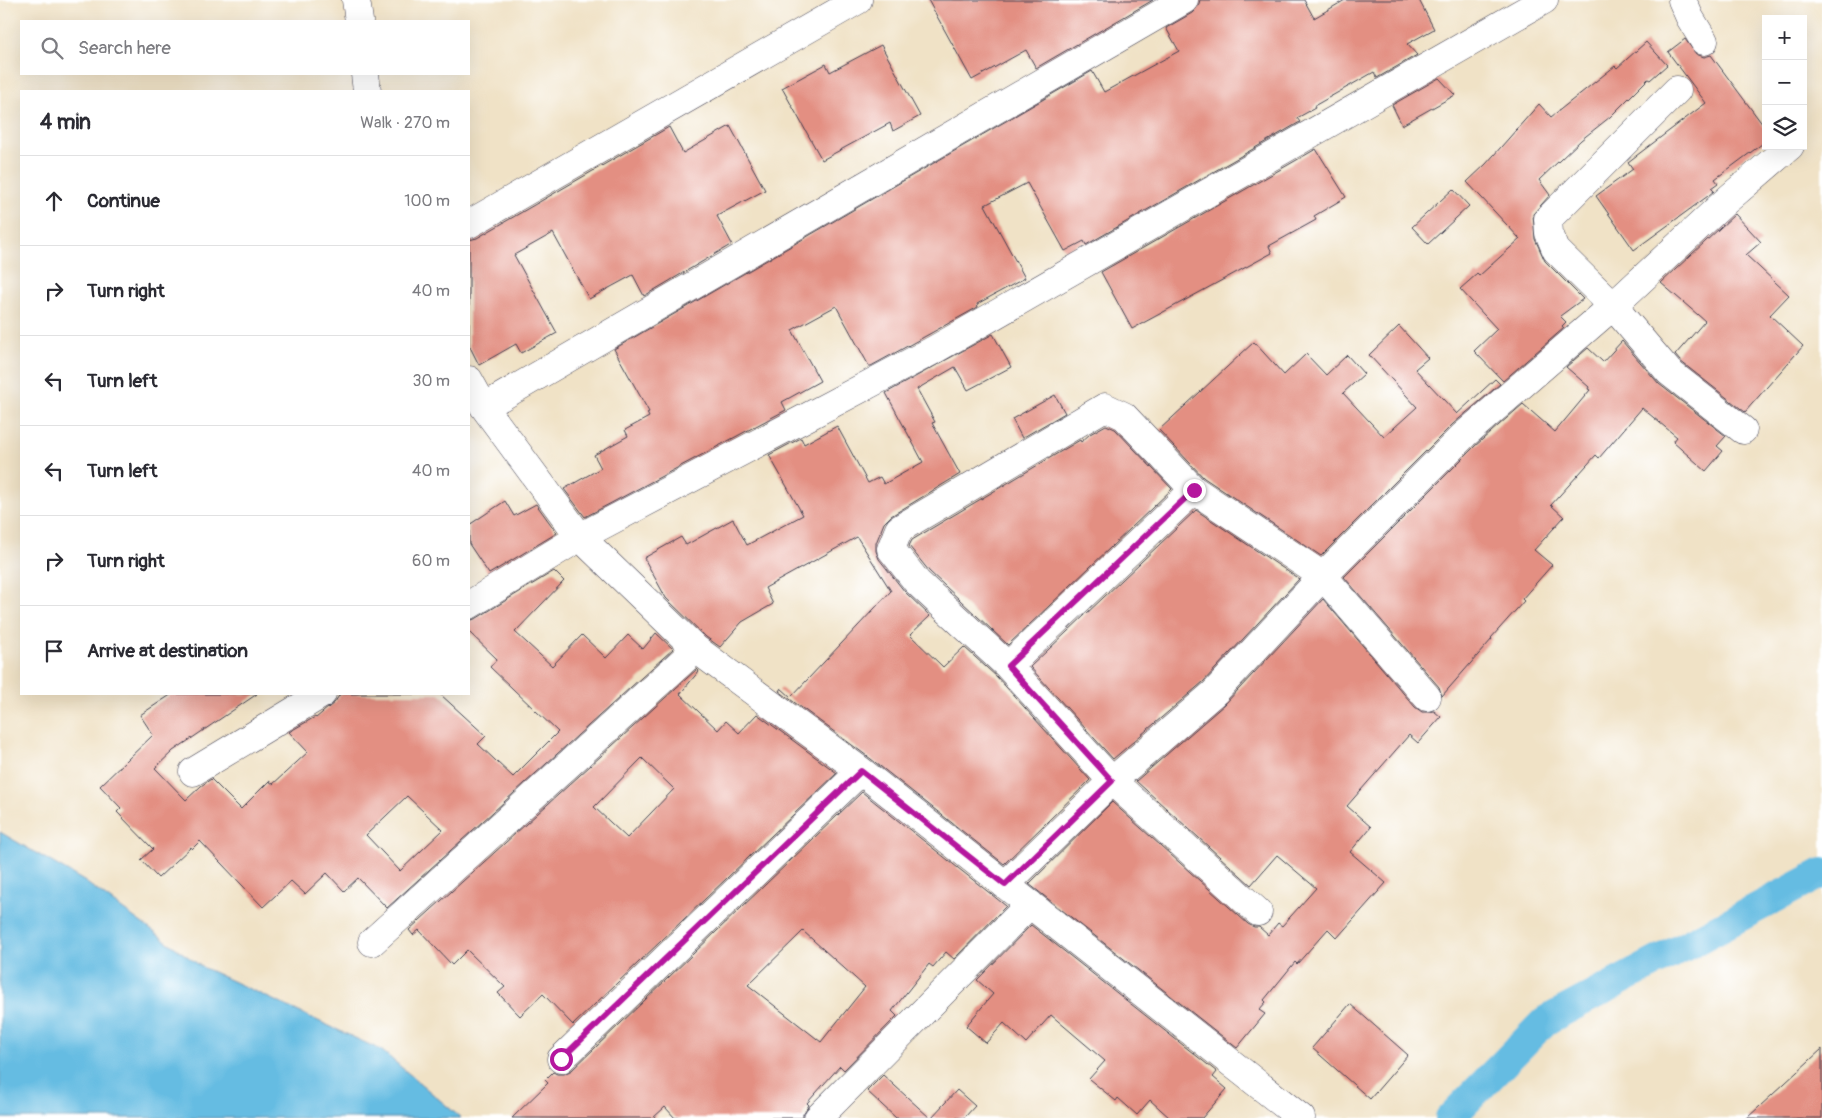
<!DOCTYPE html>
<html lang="en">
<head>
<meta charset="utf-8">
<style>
	:root { --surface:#fff; --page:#f7f7f7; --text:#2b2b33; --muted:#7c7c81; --line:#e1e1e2 }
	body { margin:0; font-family:Pangolin,sans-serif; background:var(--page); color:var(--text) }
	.controls { position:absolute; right:15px; top:15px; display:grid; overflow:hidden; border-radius:0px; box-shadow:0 5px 20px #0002 }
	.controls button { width:45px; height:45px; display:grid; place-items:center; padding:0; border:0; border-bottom:1px solid var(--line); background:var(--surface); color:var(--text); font:25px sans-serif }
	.stop { position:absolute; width:15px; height:15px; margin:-11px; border:4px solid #b5179e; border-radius:50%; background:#fff }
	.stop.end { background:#b5179e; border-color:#fff; box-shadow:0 1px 5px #0008 }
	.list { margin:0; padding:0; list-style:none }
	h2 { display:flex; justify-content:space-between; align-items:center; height:65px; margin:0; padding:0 20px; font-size:21px }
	h2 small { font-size:16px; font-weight:400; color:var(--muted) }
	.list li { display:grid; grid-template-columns:32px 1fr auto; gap:15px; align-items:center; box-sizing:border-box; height:90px; padding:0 20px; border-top:1px solid var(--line) }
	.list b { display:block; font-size:19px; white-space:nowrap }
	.list em { font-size:16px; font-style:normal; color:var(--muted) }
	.icon { flex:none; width:28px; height:28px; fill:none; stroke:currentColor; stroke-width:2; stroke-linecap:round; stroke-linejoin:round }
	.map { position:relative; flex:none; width:1822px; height:1118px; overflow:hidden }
	.search { position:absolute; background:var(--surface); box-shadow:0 5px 20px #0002; left:20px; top:20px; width:450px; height:55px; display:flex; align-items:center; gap:12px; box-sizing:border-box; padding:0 18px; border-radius:0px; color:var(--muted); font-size:19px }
	.panel { position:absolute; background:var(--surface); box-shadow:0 5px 20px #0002; left:20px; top:90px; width:450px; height:605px; border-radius:0px }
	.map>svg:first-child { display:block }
	.water { fill:#65bce2; stroke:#446f8e }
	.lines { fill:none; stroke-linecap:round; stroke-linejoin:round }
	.canal { stroke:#65bce2; stroke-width:30 }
	.building { fill:#e38f82; fill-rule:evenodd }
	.minor-casing { stroke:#413f50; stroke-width:29 }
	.minor { stroke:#fff; stroke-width:28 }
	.route { stroke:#b5179e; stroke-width:6 }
</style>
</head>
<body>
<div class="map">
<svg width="1822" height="1118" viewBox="0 0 1822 1118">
	<rect width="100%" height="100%" fill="#fff"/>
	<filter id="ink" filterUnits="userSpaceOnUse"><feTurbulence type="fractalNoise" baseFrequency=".02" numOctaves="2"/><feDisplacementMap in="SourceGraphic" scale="10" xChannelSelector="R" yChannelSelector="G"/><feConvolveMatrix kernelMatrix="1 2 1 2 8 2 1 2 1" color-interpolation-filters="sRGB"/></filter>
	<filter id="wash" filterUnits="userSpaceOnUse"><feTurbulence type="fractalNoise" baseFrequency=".0096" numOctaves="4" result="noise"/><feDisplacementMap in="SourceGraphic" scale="20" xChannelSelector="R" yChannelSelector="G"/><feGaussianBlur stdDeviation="1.12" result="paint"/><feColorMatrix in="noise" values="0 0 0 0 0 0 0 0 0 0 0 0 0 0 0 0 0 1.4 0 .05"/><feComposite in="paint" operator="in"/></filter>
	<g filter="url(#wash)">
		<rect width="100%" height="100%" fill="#f0e2c6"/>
		<path class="water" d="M 0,832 L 84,881 L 202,967 L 381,1050 L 461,1118 L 0,1118 Z"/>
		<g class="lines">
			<path class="canal" d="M 1450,1118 L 1545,1021 L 1822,873"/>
		</g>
		<g id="blocks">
			<path class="building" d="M 928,0 L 1153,0 L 1036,68 L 1026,50 L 972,80 Z
				M 1200,0 L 1304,0 L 1314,18 L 1345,0 L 1419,0 L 1434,29 L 1407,44 L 1417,55 L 1377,78 L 1374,72 L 1314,106 L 1315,108 L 1297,118 L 1300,122 L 1086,245 L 1084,241 L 1065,251 L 1027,183 L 985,205 L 1025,278 L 977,304 L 978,307 L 924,337 L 871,366 L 869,366 L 836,306 L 792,330 L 820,381 L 782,402 L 786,410 L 585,517 L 564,489 L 601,468 L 594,455 L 628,436 L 625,430 L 649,417 L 647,413 L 649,412 L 614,349 L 1092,71 L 1104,92 L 1179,51 L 1166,28 L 1192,13 L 1198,7 Z
				M 1685,39 L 1696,54 L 1704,57 L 1711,55 L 1766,129 L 1766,141 L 1715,179 L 1718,183 L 1711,188 L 1714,191 L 1708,196 L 1634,250 L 1596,196 L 1633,169 L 1628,162 L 1706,103 L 1668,52 Z
				M 1646,42 L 1667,65 L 1650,80 L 1648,79 L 1610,117 L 1581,140 L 1539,180 L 1550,195 L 1533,214 L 1535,239 L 1545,261 L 1583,299 L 1560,316 L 1566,322 L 1562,326 L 1564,328 L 1503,381 L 1474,351 L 1497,329 L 1460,289 L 1477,274 L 1479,276 L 1520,239 L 1467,182 L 1486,164 L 1539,104 L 1551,117 L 1615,66 L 1617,68 Z
				M 881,45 L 920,116 L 893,131 L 890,123 L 822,160 L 782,88 L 826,64 L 830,72 Z
				M 1439,78 L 1455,95 L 1402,125 L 1392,105 Z
				M 730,126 L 765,190 L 717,216 L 732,244 L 644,296 L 633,275 L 589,299 L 553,233 L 514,255 L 557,333 L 521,353 L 516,344 L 479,365 L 469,345 L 469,240 L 477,238 L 669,127 L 683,153 Z
				M 1316,149 L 1346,197 L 1314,216 L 1316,220 L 1269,246 L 1272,253 L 1132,329 L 1101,272 Z
				M 1453,189 L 1469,206 L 1428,244 L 1412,227 Z
				M 1735,214 L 1761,242 L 1746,255 L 1789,295 L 1770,315 L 1803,346 L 1745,412 L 1680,361 L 1675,355 L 1705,321 L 1661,283 Z
				M 1399,326 L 1428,358 L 1415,369 L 1457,414 L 1495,379 L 1500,384 L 1453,424 L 1321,556 L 1204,478 L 1159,430 L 1254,342 L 1284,375 L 1306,354 L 1326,375 L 1347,355 L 1364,374 L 1343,393 L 1384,437 L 1417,407 L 1369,355 Z
				M 993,334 L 1011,367 L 968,390 L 955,367 L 917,389 L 935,422 L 932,423 L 960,474 L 891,516 L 884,523 L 876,543 L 876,551 L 879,559 L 905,592 L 930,616 L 910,635 L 943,667 L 964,647 L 997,677 L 1090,780 L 1004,864 L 871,759 L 779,691 L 781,688 L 791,697 L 891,591 L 857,537 L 765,588 L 773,604 L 742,622 L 720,647 L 706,637 L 666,598 L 644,558 L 681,537 L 686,545 L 733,519 L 747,545 L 803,515 L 769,455 L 801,438 L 804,444 L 837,426 L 868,483 L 880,477 L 884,484 L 923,462 L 886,393 Z
				M 1622,341 L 1659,384 L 1726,436 L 1717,446 L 1723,451 L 1706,471 L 1673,442 L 1677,437 L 1642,408 L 1599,458 L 1596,455 L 1551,505 L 1564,517 L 1534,550 L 1552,565 L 1522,599 L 1524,601 L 1491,638 L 1492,639 L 1442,696 L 1439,687 L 1344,577 L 1475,446 L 1523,404 L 1555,432 L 1590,390 L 1588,389 L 1589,387 L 1566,367 L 1588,348 L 1603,362 Z
				M 1055,395 L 1065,413 L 1022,438 L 1012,419 Z
				M 1106,425 L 1115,429 L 1172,489 L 1008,645 L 929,571 L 909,546 L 912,540 L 1080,440 L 1081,442 L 1090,434 Z
				M 505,501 L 514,516 L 536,504 L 557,533 L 489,574 L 469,544 L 469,525 Z
				M 1196,510 L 1299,579 L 1203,682 L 1113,759 L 1030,667 Z
				M 554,571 L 564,581 L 515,632 L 552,666 L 582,635 L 606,658 L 628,635 L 643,649 L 656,633 L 673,649 L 387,908 L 358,878 L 344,891 L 327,873 L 305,894 L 291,881 L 263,907 L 200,841 L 192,849 L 191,847 L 158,878 L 141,860 L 153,849 L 117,812 L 121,808 L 100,786 L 153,735 L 140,715 L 172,694 L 257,694 L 173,751 L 155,768 L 186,800 L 201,786 L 211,779 L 241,809 L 269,781 L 273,784 L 308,752 L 289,732 L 315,717 L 316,718 L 335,702 L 340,694 L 440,694 L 486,736 L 478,744 L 513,777 L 558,732 L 490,667 L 497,659 L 469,632 L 469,621 L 477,618 ZM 407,796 L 443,830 L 400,871 L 366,835 Z
				M 1323,599 L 1415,707 L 1422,712 L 1429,712 L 1434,711 L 1441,717 L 1418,743 L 1409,735 L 1347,806 L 1371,827 L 1350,852 L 1386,883 L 1337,938 L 1328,929 L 1297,964 L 1295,962 L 1264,1000 L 1266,1002 L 1259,1010 L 1265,1014 L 1237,1048 L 1029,884 L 1112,802 L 1248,924 L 1254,927 L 1259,927 L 1268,935 L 1278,923 L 1282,926 L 1316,888 L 1277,855 L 1251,885 L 1136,781 L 1225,704 Z
				M 697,669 L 699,671 L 680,694 L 718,730 L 726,721 L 739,733 L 757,714 L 837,773 L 573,1025 L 543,994 L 520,1016 L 498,993 L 505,987 L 467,950 L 452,965 L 419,930 L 413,935 L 409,930 ZM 642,758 L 674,789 L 627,838 L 594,807 Z
				M 862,792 L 1006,906 L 954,959 L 946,952 L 933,967 L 929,964 L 892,1011 L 897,1016 L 844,1070 L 840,1066 L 807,1103 L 809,1105 L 803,1114 L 803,1118 L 675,1118 L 665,1107 L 653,1118 L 512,1118 L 548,1083 L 545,1080 L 553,1072 L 557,1074 L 564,1074 L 572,1070 ZM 803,931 L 865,987 L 821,1042 L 748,985 Z
				M 1031,925 L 1217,1072 L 1213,1077 L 1227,1089 L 1202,1118 L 1170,1118 L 1150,1100 L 1137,1115 L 1118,1098 L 1116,1101 L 1089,1079 L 1105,1061 L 1051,1015 L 1026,1043 L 1004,1023 L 986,1043 L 966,1026 L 993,994 L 977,980 Z
				M 1350,1004 L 1408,1055 L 1370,1099 L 1312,1048 Z
				M 1822,1049 L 1822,1118 L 1747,1118 Z
				M 883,1075 L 930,1118 L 896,1118 L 867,1091 Z
				M 957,1090 L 975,1106 L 964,1118 L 931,1118 Z"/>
		</g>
	</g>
	<g filter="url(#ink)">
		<use href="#blocks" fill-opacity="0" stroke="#413f50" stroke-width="1"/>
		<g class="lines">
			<defs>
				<path id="minor" d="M 356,0 L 359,21
					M 1682,0 L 1690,18 L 1704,41
					M 365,74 L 367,91
					M 1677,90 L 1548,219 L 1549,233 L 1556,250 L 1613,306 L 1669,372 L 1743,430
					M 469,224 L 858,0
					M 469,380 L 484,407 L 580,537 L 696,649 L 861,771 L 1301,1118
					M 484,407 L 1184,0
					M 469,605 L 580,537 L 932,351 L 1544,0
					M 1008,666 L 1194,490
					M 193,772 L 322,694
					M 1005,885 L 1112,781 L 1214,693 L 1323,576 L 1464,435 L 1613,306 L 1727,200 L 1790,146
					M 1258,912 L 1112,781 L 1008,666 L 917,582 L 891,549 L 899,529 L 1105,407 L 1124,416 L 1194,490 L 1323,576 L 1427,697
					M 372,942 L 696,649
					M 561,1059 L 861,771
					M 818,1118 L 1030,904"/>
			</defs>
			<use href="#minor" class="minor-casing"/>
			<use href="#minor" class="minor"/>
		</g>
	</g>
	<g class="lines" filter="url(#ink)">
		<path class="route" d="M 561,1059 L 861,771 L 1005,885 L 1112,781 L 1008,666 L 1194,490"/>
	</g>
</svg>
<div class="controls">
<button>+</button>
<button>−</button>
<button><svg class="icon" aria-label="layers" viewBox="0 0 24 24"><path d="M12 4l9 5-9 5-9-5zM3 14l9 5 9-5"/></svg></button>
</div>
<div class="stop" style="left:561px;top:1059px"></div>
<div class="stop end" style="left:1194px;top:490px"></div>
<div class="search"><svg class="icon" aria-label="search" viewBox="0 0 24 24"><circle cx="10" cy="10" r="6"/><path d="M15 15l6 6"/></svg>Search here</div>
<section class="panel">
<h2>4 min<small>Walk · 270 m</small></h2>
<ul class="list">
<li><svg class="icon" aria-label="ahead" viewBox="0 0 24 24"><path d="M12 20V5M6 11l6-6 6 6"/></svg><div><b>Continue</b></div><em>100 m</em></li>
<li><svg class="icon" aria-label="right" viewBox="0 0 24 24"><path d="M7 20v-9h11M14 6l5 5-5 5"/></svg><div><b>Turn right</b></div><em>40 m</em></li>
<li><svg class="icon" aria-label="left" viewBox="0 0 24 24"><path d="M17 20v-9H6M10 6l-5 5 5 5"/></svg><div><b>Turn left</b></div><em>30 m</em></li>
<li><svg class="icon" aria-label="left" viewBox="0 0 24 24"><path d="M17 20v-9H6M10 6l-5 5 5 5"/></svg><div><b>Turn left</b></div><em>40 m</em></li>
<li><svg class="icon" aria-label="right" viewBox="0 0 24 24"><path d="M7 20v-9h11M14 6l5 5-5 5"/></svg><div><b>Turn right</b></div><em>60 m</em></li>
<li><svg class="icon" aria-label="arrive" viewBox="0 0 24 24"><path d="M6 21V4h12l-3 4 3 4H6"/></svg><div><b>Arrive at destination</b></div></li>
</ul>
</section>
</div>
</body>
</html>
